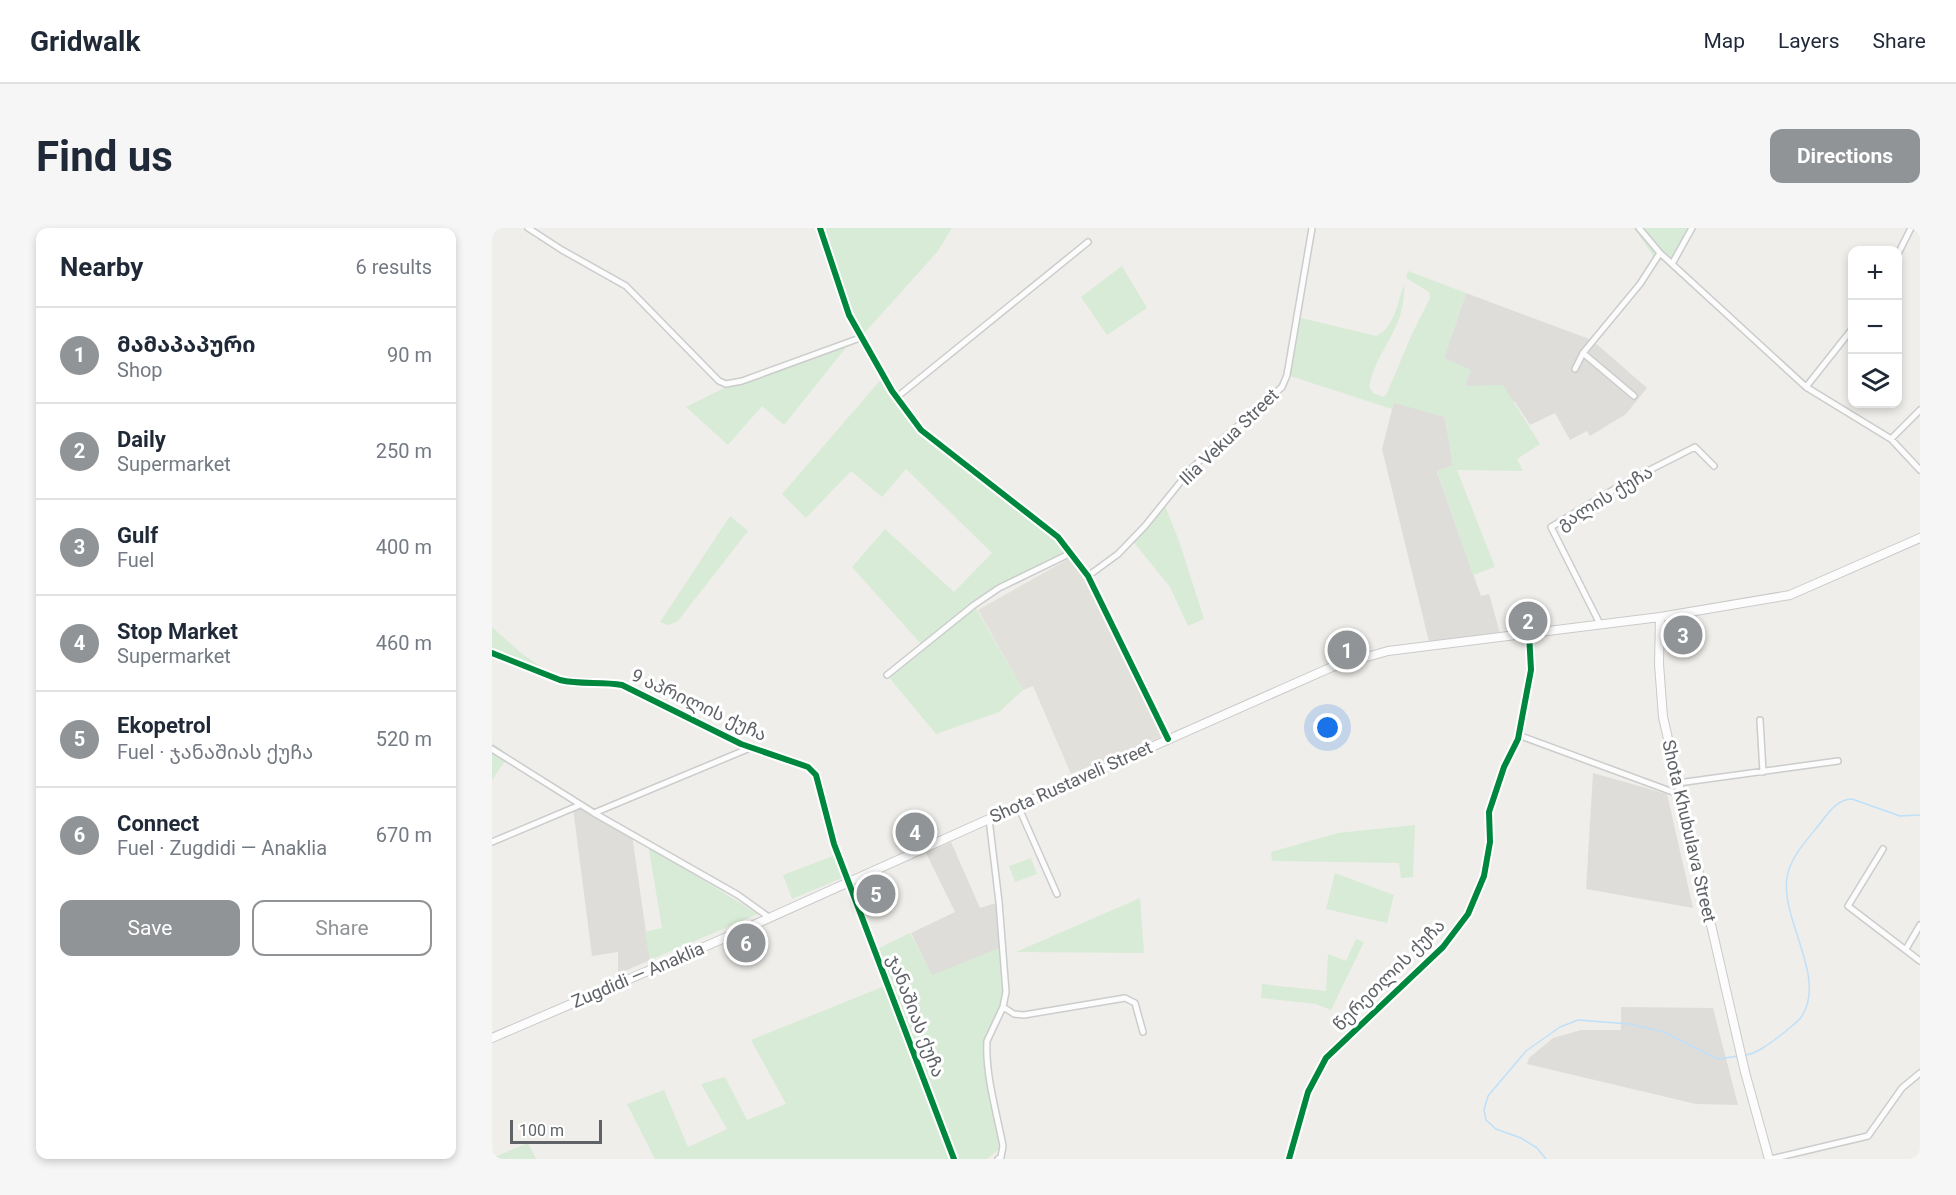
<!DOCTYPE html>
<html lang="en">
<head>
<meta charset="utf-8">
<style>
	:root { --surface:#fff; --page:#f6f6f7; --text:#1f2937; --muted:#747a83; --line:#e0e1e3; --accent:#919496 }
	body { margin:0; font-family:Roboto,"Noto Sans Georgian",sans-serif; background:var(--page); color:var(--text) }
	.controls { position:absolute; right:18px; top:18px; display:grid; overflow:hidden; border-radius:12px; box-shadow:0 3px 9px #0003 }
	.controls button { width:54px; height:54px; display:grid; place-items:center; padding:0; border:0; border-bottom:2px solid var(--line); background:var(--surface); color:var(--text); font:30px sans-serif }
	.scale { position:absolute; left:18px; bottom:15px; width:92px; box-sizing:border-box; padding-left:6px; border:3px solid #5f6368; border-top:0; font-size:16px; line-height:21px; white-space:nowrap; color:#5f6368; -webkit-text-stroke:4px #fff; paint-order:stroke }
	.you { position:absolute; left:836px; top:500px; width:21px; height:21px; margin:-15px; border:4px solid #fff; border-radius:50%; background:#1a73e8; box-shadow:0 0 0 9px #1a73e833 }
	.badge { display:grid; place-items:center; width:39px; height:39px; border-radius:50%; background:var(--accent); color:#fff; font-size:20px; font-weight:700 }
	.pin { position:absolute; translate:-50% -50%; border:3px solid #fff; box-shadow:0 2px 6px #0006 }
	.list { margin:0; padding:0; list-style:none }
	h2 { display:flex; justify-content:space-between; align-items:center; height:78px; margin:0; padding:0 24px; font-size:26px }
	h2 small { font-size:20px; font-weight:400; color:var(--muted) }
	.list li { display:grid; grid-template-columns:39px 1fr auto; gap:18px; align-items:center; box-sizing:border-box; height:96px; padding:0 24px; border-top:2px solid var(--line) }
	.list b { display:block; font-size:22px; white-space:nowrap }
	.list p { margin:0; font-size:20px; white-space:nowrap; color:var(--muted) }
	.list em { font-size:20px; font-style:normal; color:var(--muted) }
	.actions { display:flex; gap:12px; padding:18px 24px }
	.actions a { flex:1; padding:14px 0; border:2px solid var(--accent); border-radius:12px; text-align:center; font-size:21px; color:var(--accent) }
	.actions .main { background:var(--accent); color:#fff }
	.icon { flex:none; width:33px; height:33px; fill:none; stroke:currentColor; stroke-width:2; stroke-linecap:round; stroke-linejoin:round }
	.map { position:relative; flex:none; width:1428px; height:931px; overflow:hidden; border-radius:12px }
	header { display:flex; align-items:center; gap:36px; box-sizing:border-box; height:84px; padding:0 30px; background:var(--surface); border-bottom:2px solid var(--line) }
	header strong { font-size:28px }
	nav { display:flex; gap:33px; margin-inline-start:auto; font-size:21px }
	.intro { display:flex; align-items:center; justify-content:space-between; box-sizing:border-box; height:144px; padding:0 36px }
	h1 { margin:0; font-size:42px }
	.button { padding:15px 27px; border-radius:12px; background:var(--accent); color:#fff; font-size:21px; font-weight:700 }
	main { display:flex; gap:36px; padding:0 36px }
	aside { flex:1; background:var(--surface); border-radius:12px; box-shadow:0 3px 9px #0003 }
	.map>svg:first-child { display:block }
	.industrial { fill:#dfddda }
	.education { fill:#e2e0da }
	.green { fill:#d8ebd6 }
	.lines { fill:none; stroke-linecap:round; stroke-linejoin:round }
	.stream { stroke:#bfe0f9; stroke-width:1.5 }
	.minor-casing { stroke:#cbcccc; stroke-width:8 }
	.secondary-casing { stroke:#cacacb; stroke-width:10 }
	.minor { stroke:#fdfcfc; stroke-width:5 }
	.secondary { stroke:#fdfcfc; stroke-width:8 }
	.cycleway-casing { stroke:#fff; stroke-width:10 }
	.cycleway { stroke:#00873e; stroke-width:6 }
	.labels { text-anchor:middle; stroke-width:6; stroke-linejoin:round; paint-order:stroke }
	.street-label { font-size:18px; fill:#5f6368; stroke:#fff }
</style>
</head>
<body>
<header>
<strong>Gridwalk</strong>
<nav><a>Map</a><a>Layers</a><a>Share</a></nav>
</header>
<div class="intro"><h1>Find us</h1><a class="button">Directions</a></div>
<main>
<aside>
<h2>Nearby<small>6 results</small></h2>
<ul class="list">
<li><span class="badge">1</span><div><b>მამაპაპური</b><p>Shop</p></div><em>90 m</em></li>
<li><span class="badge">2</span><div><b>Daily</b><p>Supermarket</p></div><em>250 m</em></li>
<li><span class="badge">3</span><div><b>Gulf</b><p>Fuel</p></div><em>400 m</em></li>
<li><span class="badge">4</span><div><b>Stop Market</b><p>Supermarket</p></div><em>460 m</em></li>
<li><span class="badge">5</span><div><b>Ekopetrol</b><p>Fuel · ჯანაშიას ქუჩა</p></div><em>520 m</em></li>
<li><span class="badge">6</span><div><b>Connect</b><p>Fuel · Zugdidi — Anaklia</p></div><em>670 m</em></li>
</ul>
<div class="actions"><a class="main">Save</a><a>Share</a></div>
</aside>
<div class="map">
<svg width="1428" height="931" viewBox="0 0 1428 931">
	<rect width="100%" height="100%" fill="#efeeea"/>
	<path class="industrial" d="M 974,65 L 1100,112 L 1155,160 L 1134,186 L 1098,208 L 1095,203 L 1078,212 L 1063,185 L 1038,197 L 1023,174 L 972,158 L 952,130 Z
		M 902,174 L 953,189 L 961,237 L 945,244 L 989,368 L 997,366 L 1009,408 L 938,418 L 890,221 Z
		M 1205,386 L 1203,407 L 1186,412 L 1179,419 L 1173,419 L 1174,399 L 1180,391 Z
		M 1101,545 L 1175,566 L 1201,680 L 1094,661 Z
		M 88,577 L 140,607 L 158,732 L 126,746 L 126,724 L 100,728 L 81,580 Z
		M 459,614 L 488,680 L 507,674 L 510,719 L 440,748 L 419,705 L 463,684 L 434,625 Z
		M 1129,779 L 1221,780 L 1246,877 L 1204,876 L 1035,836 L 1037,830 L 1061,810 L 1089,802 L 1129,802 Z"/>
	<path class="education" d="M 578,330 L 594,349 L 665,491 L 671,508 L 579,546 L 541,458 L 531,462 L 486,382 Z"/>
	<path class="green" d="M 328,0 L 460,0 L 446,23 L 368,110 L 357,87 Z
		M 1142,0 L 1200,0 L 1180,36 L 1162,29 Z
		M 630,38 L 655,80 L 615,107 L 589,69 Z
		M 916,43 L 974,65 L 952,130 L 979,142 L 973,158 L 1011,157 L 1048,216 L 1025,231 L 1031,243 L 965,242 L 1003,339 L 981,347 L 945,243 L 961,237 L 953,189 L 902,175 L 900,181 L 795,147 L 805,89 L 884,108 C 902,100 906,74 912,56 C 914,102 885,119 877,159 L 881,165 L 891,169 L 895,165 L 920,106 L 938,70 L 937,64 L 914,50 Z
		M 360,112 L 292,197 L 270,178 L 236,217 L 194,179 L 240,156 Z
		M 392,148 L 429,202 L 566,309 L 579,325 L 507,360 L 482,377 L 531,462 L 507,484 L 444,506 L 395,447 L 430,417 L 360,339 L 393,301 L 462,364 L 500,325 L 414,241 L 390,269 L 359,243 L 314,290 L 290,266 Z
		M 672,275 L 687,313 L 712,391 L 696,398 L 678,359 L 640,312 Z
		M 238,288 L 256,303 L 185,394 L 176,397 L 168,394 Z
		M 0,399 L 29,425 L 68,452 L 7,428 L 0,428 Z
		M 0,515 L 17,527 L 0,552 Z
		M 923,597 L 921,649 L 909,650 L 907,635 L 780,633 L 779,624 L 846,605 Z
		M 156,616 L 193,636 L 195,642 L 266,686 L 158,732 L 153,704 L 170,700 Z
		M 346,626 L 350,650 L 300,671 L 291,647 Z
		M 539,630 L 545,646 L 523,654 L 517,638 Z
		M 843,645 L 902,667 L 895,695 L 834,681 Z
		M 648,670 L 652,725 L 524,724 Z
		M 418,705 L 440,747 L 510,719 L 514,764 L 495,819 L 511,918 L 495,931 L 163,931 L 135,876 L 172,862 L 196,919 L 235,901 L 209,856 L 233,849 L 255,892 L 294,876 L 259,812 L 395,757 L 383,722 Z
		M 864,711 L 872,714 L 839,782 L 824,776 L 769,770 L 770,756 L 834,763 L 836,726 L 854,733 Z
		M 36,915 L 44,931 L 0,931 L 0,930 Z"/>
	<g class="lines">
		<path class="stream" d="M 1254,827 C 1267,825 1282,812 1293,804 C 1298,799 1306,794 1310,788 C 1335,749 1288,691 1295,649 C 1298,630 1314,613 1326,598 C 1335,587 1344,571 1360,571 L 1408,588 L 1428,587
			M 1054,931 L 1045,920 L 1029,910 L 1004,901 L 994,892 L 992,882 L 996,868 L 1034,823 L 1068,799 L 1086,792 L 1138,796 L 1172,804 L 1226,831 L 1246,828"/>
		<defs>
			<path id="minor" d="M 36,0 L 70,22 L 134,58 L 227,153 L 234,156 L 250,153 L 368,110
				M 328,0 L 357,87 L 400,163 L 429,202 L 566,309 L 596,348 L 676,511
				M 1147,0 L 1168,25 L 1314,159 L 1399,211 L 1428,242
				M 1406,26 L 1419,0
				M 1180,36 L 1200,0
				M 1091,125 L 1142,168
				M 1083,141 L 1091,125 L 1148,56 L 1168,25
				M 1314,159 L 1360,101
				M 405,169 L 596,14
				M 1399,211 L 1428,182
				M 596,348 L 626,326 L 653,298 L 699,241 L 732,210 L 790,159 L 795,147 L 820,0
				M 1108,396 L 1059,299 L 1136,253 L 1203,219 L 1222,238
				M 0,425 L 68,452 C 88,457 110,453 130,457 L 249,516 L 316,539 L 324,547 L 342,616 L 462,931
				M 395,447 L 482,377 L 507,360 L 579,325
				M 1268,492 L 1271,544
				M 1026,507 L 1189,567
				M 0,521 L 102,585 L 246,667 L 278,690
				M 1186,555 L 1346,533
				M 526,578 L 565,666
				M 102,585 L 258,520
				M 497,591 L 507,674 L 514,764 L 511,779 L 495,813 C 493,846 505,886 511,918 L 509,929 L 506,931
				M 0,614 L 88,577
				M 1391,621 L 1356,678 L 1428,733
				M 1414,721 L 1428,697
				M 511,779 L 522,786 L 532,787 L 633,770 L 643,775 L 651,804
				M 797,931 L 816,864 L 834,830 L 951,719 L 976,686 L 992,648 L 998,614 L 997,584 L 1012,539 L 1026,511 L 1039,442 L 1037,405
				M 1279,931 L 1376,908 L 1410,860 L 1428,845"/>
			<path id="secondary" d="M 1168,389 L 1167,436 L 1171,489 L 1253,844 L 1277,931
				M 0,810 L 235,709 L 497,591 L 840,439 L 896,423 L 1168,389 L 1298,367 L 1428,310"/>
		</defs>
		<use href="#minor" class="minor-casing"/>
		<use href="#secondary" class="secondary-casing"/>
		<use href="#minor" class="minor"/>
		<use href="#secondary" class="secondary"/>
		<defs>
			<path id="cycleway" d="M 328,0 L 357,87 L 400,163 L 429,202 L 566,309 L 596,348 L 676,511
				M 0,425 L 68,452 C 88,457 110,453 130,457 L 249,516 L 316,539 L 324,547 L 342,616 L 462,931
				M 797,931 L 816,864 L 834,830 L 951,719 L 976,686 L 992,648 L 998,614 L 997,584 L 1012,539 L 1026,511 L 1039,442 L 1037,405"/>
		</defs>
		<use href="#cycleway" class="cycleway-casing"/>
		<use href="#cycleway" class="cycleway"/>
	</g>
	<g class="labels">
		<g class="street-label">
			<text transform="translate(737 209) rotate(-44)" y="6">Ilia Vekua Street</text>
			<text transform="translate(1113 270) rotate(-31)" y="6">გალის ქუჩა</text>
			<text transform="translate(207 477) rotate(25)" y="6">9 აპრილის ქუჩა</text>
			<text transform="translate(579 554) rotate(-24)" y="6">Shota Rustaveli Street</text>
			<text transform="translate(1197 603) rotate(77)" y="6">Shota Khubulava Street</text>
			<text transform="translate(146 747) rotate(-23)" y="6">Zugdidi — Anaklia</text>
			<text transform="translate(897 747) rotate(-45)" y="6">წერეთლის ქუჩა</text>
			<text transform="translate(424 788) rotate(69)" y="6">ჯანაშიას ქუჩა</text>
		</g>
	</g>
</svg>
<div class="controls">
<button>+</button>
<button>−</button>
<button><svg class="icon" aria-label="layers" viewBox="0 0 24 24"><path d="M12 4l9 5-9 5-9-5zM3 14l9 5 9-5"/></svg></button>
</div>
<div class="scale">100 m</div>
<div class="you"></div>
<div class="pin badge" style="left:855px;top:422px">1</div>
<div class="pin badge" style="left:1036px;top:393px">2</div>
<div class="pin badge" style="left:1191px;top:407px">3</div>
<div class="pin badge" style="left:423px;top:604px">4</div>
<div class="pin badge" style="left:384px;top:666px">5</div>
<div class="pin badge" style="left:254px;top:715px">6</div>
</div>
</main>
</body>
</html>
